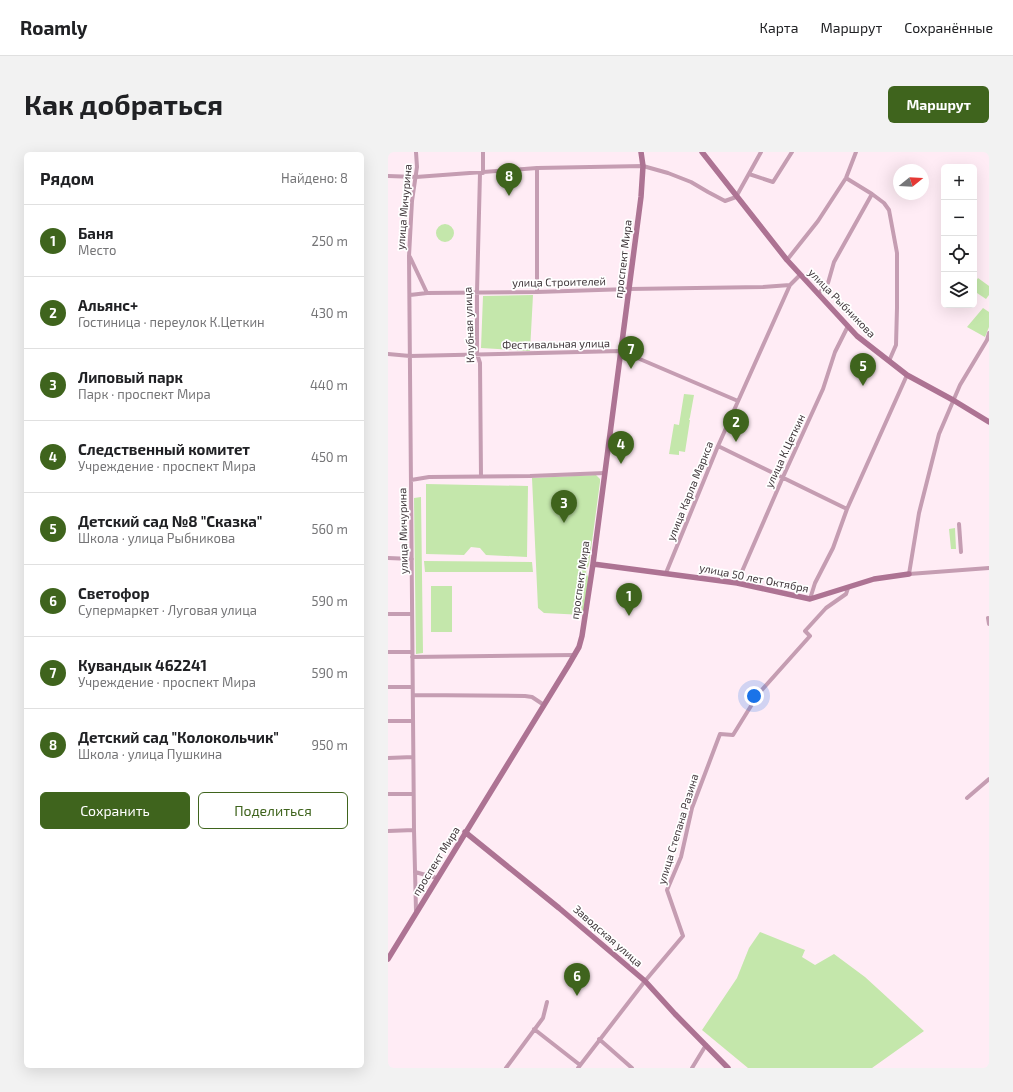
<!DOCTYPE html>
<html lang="ru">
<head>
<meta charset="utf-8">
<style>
	:root { --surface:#fff; --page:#f2f2f2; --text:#202124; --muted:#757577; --line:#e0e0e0; --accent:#3f641d }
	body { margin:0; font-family:"Exo 2",sans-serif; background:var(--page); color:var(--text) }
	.controls { position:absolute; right:12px; top:12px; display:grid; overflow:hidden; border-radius:6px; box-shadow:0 4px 16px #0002 }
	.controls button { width:36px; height:36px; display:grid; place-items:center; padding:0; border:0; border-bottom:1px solid var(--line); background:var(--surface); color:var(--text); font:20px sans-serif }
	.compass { position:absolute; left:505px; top:12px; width:36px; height:36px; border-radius:50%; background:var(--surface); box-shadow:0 4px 16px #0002; rotate:72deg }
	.you { position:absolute; left:366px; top:544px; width:14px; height:14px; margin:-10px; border:3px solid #fff; border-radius:50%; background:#1a73e8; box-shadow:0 0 0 6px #1a73e833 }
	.badge { display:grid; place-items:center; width:26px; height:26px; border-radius:50%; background:var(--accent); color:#fff; font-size:13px; font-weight:700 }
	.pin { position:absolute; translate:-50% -33px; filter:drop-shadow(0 1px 2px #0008) }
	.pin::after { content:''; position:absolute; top:21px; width:14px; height:12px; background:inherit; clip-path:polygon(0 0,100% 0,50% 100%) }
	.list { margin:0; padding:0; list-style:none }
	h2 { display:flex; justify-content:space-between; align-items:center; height:52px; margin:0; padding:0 16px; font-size:17px }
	h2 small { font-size:13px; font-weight:400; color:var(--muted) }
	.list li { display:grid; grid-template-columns:26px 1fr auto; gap:12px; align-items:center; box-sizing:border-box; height:72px; padding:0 16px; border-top:1px solid var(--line) }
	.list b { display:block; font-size:15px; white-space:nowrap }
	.list p { margin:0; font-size:13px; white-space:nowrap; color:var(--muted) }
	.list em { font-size:13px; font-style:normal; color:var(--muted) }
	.actions { display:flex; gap:8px; padding:12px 16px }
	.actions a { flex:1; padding:9px 0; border:1px solid var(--accent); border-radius:6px; text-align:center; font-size:14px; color:var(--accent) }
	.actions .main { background:var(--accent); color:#fff }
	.icon { flex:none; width:22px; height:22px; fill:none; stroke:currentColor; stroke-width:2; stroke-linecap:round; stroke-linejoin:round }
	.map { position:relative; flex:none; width:601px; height:916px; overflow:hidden; border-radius:6px }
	header { display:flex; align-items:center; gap:24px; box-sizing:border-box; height:56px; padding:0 20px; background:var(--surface); border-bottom:1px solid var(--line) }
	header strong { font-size:19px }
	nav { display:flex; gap:22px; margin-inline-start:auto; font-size:14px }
	.intro { display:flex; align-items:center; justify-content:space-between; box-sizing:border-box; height:96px; padding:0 24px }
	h1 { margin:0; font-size:28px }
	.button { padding:10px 18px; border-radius:6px; background:var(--accent); color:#fff; font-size:14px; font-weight:700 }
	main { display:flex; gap:24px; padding:0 24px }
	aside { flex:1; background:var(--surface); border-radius:6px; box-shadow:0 4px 16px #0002 }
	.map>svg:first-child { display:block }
	.green { fill:#c4e7ab }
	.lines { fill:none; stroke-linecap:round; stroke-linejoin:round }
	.street { stroke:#c59db2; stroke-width:4 }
	.secondary { stroke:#ad7393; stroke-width:5.5 }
	.labels { text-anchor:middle; stroke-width:3.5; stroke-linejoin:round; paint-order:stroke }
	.street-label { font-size:11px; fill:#40373b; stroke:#fff }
</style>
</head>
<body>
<header>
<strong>Roamly</strong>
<nav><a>Карта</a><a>Маршрут</a><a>Сохранённые</a></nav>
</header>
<div class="intro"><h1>Как добраться</h1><a class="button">Маршрут</a></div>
<main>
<aside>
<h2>Рядом<small>Найдено: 8</small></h2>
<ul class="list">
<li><span class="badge">1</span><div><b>Баня</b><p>Место</p></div><em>250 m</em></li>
<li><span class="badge">2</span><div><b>Альянс+</b><p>Гостиница · переулок К.Цеткин</p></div><em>430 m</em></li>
<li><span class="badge">3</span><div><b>Липовый парк</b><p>Парк · проспект Мира</p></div><em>440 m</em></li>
<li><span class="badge">4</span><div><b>Следственный комитет</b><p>Учреждение · проспект Мира</p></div><em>450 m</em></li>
<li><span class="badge">5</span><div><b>Детский сад №8 &quot;Сказка&quot;</b><p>Школа · улица Рыбникова</p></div><em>560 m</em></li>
<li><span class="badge">6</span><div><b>Светофор</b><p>Супермаркет · Луговая улица</p></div><em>590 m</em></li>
<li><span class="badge">7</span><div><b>Кувандык 462241</b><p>Учреждение · проспект Мира</p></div><em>590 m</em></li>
<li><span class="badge">8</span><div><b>Детский сад &quot;Колокольчик&quot;</b><p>Школа · улица Пушкина</p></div><em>950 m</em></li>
</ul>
<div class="actions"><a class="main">Сохранить</a><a>Поделиться</a></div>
</aside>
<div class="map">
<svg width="601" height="916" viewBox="0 0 601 916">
	<rect width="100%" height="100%" fill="#ffecf5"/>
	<path class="green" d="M48 81a9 9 0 1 1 18 0a9 9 0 1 1-18 0Z
		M 590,126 L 601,134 L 601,143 L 598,147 L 586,139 L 586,132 Z
		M 145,143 L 142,199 L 93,196 L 95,144 Z
		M 595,156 L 601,160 L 601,175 L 597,185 L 579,175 Z
		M 296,242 L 306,243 L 302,265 L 301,268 L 302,268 L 297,300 L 291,299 L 291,303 L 281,302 L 286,272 L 291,273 Z
		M 208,323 L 212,327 L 212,330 L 201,412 L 198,420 L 201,427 L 196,463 L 156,461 L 150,456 L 144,326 Z
		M 38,332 L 140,334 L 139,405 L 98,403 L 92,396 L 83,395 L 76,403 L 38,402 Z
		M 33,345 L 35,501 L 28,502 L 26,346 Z
		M 567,376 L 568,397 L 563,397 L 561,377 Z
		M 36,409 L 144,410 L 145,420 L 37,420 Z
		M 43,434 L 64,434 L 64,480 L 43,480 Z
		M 372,780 L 417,798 L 414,805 L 427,813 L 446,802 L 477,825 L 536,879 L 484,916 L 360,916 L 314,878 L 349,826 L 361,796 Z"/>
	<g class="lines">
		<path class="street" d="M 28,0 L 29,15 L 24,49 L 21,104 L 26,678 L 28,759
			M 95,0 L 95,21
			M 92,21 L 89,140 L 89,202 L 92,211 L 93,325
			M 361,22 L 385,30 L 404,0
			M 0,24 L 28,25 L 149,16 L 255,14 L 280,21 L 303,30 L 320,40 L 337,49 L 348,45 L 373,0
			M 458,26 L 484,42 L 496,51 L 501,58 L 509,101 L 509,156 L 508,193 L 501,209
			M 22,105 L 39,141
			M 399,108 L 430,69 L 458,26 L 468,0
			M 149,140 L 149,16
			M 430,142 L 440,131 L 446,110 L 484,42
			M 22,143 L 39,141 L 149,140 L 241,137 L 375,135 L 402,133 L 412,123
			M 601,181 L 599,188 L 572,233 L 551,282 L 531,361 L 521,422 L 601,416
			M 0,202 L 22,204 L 233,199 L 350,249
			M 330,294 L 459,357
			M 23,328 L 41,325 L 142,324 L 217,321
			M 571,372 L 573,400
			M 0,406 L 24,407
			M 278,421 L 330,294 L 402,133
			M 349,431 L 395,325 L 435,237 L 447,200 L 460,174
			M 422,447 L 427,431 L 445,396 L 459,357 L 519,223
			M 0,462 L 24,462
			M 600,466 L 601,472
			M 0,500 L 24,500
			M 24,505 L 187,503
			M 0,535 L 24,535
			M 25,543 L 137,544 L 144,545 L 156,553
			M 0,569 L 25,569
			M 0,606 L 25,605
			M 0,642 L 25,642
			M 579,646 L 601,627
			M 0,679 L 26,678
			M 27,720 L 49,726
			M 146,877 L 192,913
			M 211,887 L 244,916
			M 118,916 L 155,866 L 159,850
			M 190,916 L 257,829 L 295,784 L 279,738 L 293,705 L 304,656 L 332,582 L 345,583 L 371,541 L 422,484 L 417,479 L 438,456 L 458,442 L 460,436
			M 304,916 L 318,893"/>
		<path class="secondary" d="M 314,0 L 399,108 L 469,184 L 519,223 L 565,248 L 601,270
			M 205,412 L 349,431 L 422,447 L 486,427 L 521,422
			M 77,680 L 171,756 L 257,829 L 287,862 L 340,916
			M 0,807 L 180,514 L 191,495 L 194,484 L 205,412 L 253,45 L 255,14 L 253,0"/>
	</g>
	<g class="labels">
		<g class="street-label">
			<text transform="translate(16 55) rotate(-85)" y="4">улица Мичурина</text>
			<text transform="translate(235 107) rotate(-83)" y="4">проспект Мира</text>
			<text transform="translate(171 130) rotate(-1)" y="4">улица Строителей</text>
			<text transform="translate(454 151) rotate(46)" y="4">улица Рыбникова</text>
			<text transform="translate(81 173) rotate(-92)" y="4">Клубная улица</text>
			<text transform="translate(168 192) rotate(-1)" y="4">Фестивальная улица</text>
			<text transform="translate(397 299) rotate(-65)" y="4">улица К.Цеткин</text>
			<text transform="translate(302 339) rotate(-68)" y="4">улица Карла Маркса</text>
			<text transform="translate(15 379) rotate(-91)" y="4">улица Мичурина</text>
			<text transform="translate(366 426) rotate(11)" y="4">улица 50 лет Октября</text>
			<text transform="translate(192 428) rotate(-82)" y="4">проспект Мира</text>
			<text transform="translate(290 677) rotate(-73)" y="4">улица Степана Разина</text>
			<text transform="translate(48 709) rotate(-58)" y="4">проспект Мира</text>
			<text transform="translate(220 784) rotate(41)" y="4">Заводская улица</text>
		</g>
	</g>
</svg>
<div class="controls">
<button>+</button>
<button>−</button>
<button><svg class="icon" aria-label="locate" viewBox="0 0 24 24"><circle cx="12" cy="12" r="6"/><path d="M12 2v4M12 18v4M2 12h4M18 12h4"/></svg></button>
<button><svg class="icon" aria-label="layers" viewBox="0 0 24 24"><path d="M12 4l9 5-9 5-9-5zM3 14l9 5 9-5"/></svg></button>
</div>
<svg class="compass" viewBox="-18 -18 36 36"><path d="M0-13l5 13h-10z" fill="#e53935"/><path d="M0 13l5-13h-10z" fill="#757577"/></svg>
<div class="you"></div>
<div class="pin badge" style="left:241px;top:464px">1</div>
<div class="pin badge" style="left:348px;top:290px">2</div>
<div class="pin badge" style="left:176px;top:371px">3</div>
<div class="pin badge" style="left:233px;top:312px">4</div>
<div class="pin badge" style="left:475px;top:234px">5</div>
<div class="pin badge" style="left:189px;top:844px">6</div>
<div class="pin badge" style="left:243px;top:217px">7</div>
<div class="pin badge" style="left:121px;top:44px">8</div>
</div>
</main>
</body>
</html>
